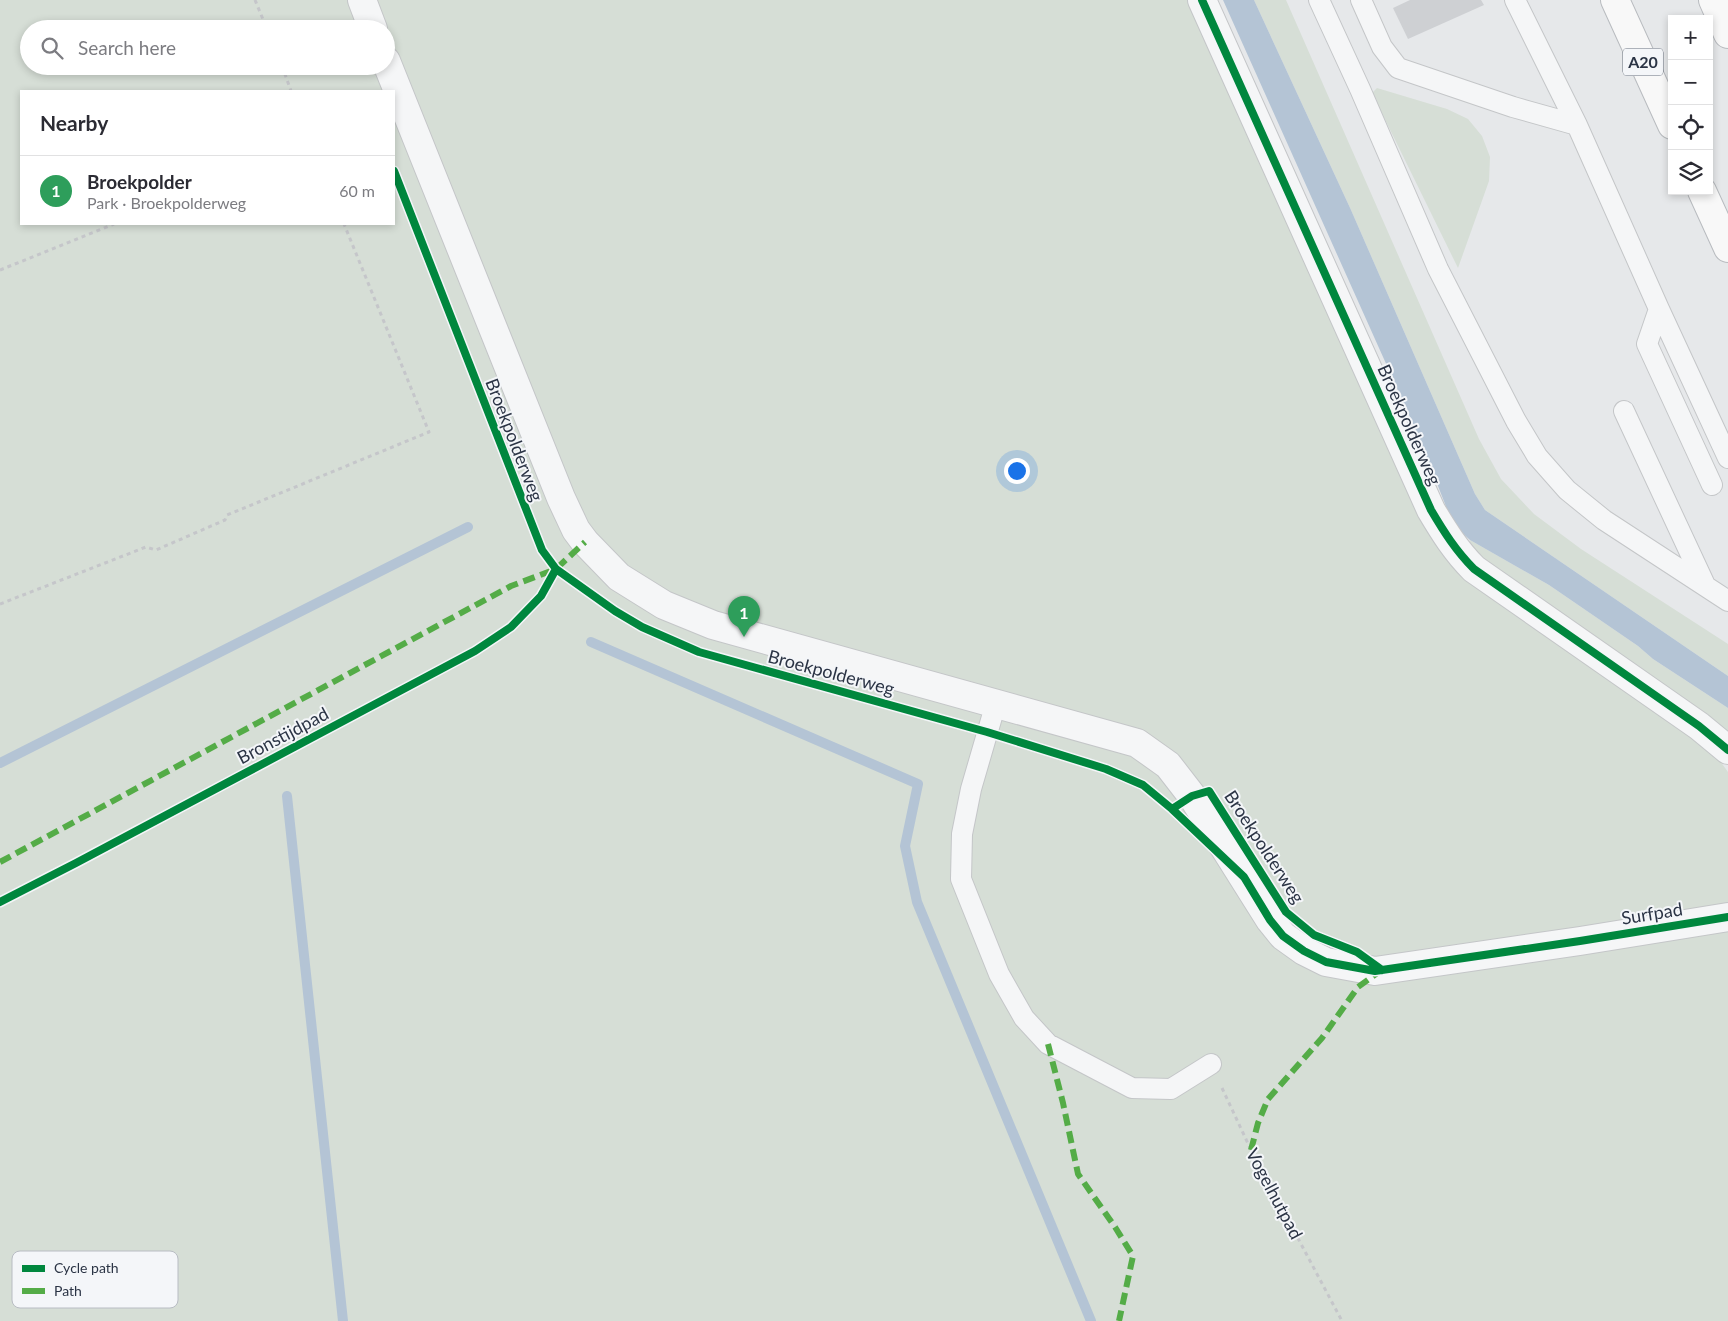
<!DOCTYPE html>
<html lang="en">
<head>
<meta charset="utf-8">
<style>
	:root { --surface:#fff; --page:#f7f7f7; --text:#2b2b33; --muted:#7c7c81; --line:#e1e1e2; --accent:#2563eb }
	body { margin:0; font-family:Lato,sans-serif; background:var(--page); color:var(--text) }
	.controls { position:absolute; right:15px; top:15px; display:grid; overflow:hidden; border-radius:0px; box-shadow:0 2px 8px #0003 }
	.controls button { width:45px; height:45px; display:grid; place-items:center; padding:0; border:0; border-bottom:1px solid var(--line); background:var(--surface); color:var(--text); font:25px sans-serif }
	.you { position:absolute; left:1016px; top:470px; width:18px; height:18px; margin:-12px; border:4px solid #fff; border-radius:50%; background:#1a73e8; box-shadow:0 0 0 8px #1a73e833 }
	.badge { display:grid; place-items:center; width:32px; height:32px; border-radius:50%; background:var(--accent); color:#fff; font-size:16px; font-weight:700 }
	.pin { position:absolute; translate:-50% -41px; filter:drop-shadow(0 1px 2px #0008) }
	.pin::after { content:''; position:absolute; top:26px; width:18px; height:15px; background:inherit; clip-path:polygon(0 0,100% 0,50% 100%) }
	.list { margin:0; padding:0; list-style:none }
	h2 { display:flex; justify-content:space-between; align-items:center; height:65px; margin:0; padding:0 20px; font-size:21px }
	h2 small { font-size:16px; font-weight:400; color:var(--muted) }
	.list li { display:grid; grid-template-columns:32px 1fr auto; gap:15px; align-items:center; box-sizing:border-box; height:70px; padding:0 20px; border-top:1px solid var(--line) }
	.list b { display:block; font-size:19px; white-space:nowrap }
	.list p { margin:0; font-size:16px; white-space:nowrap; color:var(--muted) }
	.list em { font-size:16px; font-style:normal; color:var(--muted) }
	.icon { flex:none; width:28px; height:28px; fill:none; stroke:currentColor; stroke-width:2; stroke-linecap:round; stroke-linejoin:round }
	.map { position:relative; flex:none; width:1728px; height:1321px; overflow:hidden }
	.search { position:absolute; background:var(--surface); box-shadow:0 2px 8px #0003; left:20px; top:20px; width:375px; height:55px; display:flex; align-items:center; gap:12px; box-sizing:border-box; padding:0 18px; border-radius:28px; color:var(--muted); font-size:19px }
	.panel { position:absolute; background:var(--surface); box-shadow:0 2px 8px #0003; left:20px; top:90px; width:375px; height:135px; border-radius:0px }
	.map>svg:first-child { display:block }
	.green { fill:#d6ded6; fill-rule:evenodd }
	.water { fill:#b4c4d5 }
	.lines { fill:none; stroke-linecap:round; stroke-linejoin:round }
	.stream { stroke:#b4c4d5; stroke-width:10 }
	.building { fill:#ced0d3 }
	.lane-casing { stroke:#c4c6c8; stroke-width:22 }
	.street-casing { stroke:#c4c6c8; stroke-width:30 }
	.highway-casing { stroke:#b8bbbf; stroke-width:30 }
	.path { stroke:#c5c6ca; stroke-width:3; stroke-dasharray:4 4; stroke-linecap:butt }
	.lane { stroke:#f5f6f7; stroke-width:20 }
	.street { stroke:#f5f6f7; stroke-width:28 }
	.highway { stroke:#f8f8f8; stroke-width:28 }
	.quiet { stroke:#54ac47; stroke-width:6; stroke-dasharray:12 6; stroke-linecap:butt }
	.cycleway-casing { stroke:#f4f6f9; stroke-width:11 }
	.cycleway { stroke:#00873e; stroke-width:8 }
	.labels { text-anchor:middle; stroke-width:4; stroke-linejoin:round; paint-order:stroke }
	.shield { fill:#f4f6f9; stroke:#676e7b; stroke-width:1 }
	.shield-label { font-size:16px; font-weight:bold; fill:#2b3445 }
	.street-label { font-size:18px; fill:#2b3445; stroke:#f4f6f9 }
	.key { fill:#f4f6f9; stroke:#b8bcc3; stroke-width:1 }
	.key-label { font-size:14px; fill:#2b3445 }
</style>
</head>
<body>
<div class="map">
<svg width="1728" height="1321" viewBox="0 0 1728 1321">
	<rect width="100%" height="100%" fill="#e6e8ea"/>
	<path class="green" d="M 0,0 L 1190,0 L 1430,535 L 1710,747 L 1728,772 L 1728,1321 L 0,1321 ZM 29,29 L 386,29 L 386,66 L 29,66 ZM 21,91 L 394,91 L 394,224 L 21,224 Z
		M 1254,0 L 1286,0 L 1479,439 L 1501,479 L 1534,514 L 1581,549 L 1728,644 L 1728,676 L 1485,510 L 1475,494 L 1351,210 Z
		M 1377,88 L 1447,109 L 1468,119 L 1482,136 L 1490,157 L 1489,181 L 1458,268 L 1372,93 Z
		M 1470,540 L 1549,585 L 1638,646 L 1653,659 L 1728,708 L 1728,732 L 1467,548 Z"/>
	<path class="water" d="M 1223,0 L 1254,0 L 1351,210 L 1475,494 L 1485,510 L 1728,676 L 1728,708 L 1653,659 L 1638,646 L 1549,585 L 1470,540 L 1459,530 L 1447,509 L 1418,435 Z"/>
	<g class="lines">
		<path class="stream" d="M 591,642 L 918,784 L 905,846 L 917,902 L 1091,1321
			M 0,763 L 468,527
			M 287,796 L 343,1321"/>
	</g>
	<path class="building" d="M 1410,0 L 1481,0 L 1484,5 L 1408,39 L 1393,8 Z"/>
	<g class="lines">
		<defs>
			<path id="lane" d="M 1319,0 L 1360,89 L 1438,269 L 1516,421 L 1537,456 L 1567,490 L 1604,520 L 1728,601
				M 1361,0 L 1382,47 L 1398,68 L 1513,107 L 1577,125
				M 1515,0 L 1577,125 L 1659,309 L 1728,458
				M 1659,309 L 1647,344 L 1712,485
				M 1624,411 L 1705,585
				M 996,703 L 971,789 L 962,834 L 961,879 L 999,974 L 1024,1018 L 1048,1044 L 1132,1088 L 1171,1089 L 1211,1064"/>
			<path id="street" d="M 362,0 L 373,29
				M 1202,0 L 1431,510 C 1444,532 1456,551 1474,569 L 1699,726 L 1728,750
				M 386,61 L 561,498 L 576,530 L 585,542 L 619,577 L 664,605 L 713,625 L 1137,743 L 1168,765 L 1192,796 L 1270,920 L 1283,936 L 1304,951 L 1326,962 L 1375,971 L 1580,941 L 1728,917"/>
			<path id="highway" d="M 1615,0 L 1672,125
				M 1713,0 L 1728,34
				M 1702,191 L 1728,248"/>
		</defs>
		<use href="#lane" class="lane-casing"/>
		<use href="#street" class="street-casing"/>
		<use href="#highway" class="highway-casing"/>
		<path class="path" d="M 255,0 L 267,29
			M 282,66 L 291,91
			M 0,270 L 114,224
			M 0,604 L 146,547 L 156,550 L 225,520 L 227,515 L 429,432 L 344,224
			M 1222,1088 L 1251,1150 L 1342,1321"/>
		<use href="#lane" class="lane"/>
		<use href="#street" class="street"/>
		<use href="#highway" class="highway"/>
		<path class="quiet" d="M 0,862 L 511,586 L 556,569 L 585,542
			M 1048,1044 L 1063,1103 L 1078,1174 L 1115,1227 L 1133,1256 L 1119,1321
			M 1251,1150 L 1258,1123 L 1268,1099 L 1322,1038 L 1358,987 L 1380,971"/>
		<defs>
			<path id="cycleway" d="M 1202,0 L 1431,510 C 1444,532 1456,551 1474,569 L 1699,726 L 1728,750
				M 394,171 L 542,550 L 556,569 L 615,611 L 642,627 L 699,652 L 987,732 L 1106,769 L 1143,785 L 1172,809 L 1244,877 L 1270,920 L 1283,936 L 1304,951 L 1326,962 L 1375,971 L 1580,941 L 1728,917
				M 1172,809 L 1192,796 L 1209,791 L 1286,912 L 1314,935 L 1357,952 L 1382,970
				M 0,902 L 76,863 L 475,651 L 511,627 L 541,596 L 556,569"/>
		</defs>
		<use href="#cycleway" class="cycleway-casing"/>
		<use href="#cycleway" class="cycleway"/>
	</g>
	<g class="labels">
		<rect class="shield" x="1623" y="48.5" width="40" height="27" rx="4"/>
		<g class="shield-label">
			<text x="1643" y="68">A20</text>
		</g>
		<g class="street-label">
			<text transform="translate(1409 425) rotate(66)" y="6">Broekpolderweg</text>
			<text transform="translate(514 440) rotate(69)" y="6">Broekpolderweg</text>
			<text transform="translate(831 673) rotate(15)" y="6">Broekpolderweg</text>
			<text transform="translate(283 736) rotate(-28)" y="6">Bronstijdpad</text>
			<text transform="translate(1264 847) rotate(57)" y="6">Broekpolderweg</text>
			<text transform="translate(1652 914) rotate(-9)" y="6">Surfpad</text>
			<text transform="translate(1274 1194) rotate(62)" y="6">Vogelhutpad</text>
		</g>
	</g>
	<rect x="12" y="1251" width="166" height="57" rx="8" class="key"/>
	<rect x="22" y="1265" width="23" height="7" fill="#00873e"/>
	<rect x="22" y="1288" width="23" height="6" fill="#54ac47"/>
	<g class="key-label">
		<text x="54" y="1273">Cycle path</text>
		<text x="54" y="1296">Path</text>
	</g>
</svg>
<div class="controls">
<button>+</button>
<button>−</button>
<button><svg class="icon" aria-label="locate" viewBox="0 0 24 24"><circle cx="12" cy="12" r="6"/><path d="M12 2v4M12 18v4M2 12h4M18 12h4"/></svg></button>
<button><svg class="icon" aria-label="layers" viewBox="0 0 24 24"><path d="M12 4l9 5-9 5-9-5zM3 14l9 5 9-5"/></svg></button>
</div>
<div class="you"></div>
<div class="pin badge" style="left:744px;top:637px;background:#2e9e5b">1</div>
<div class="search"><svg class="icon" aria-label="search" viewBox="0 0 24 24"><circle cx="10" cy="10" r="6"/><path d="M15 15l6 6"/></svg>Search here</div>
<section class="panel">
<h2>Nearby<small></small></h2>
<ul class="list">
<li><span class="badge" style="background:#2e9e5b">1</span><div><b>Broekpolder</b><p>Park · Broekpolderweg</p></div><em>60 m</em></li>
</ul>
</section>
</div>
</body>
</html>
